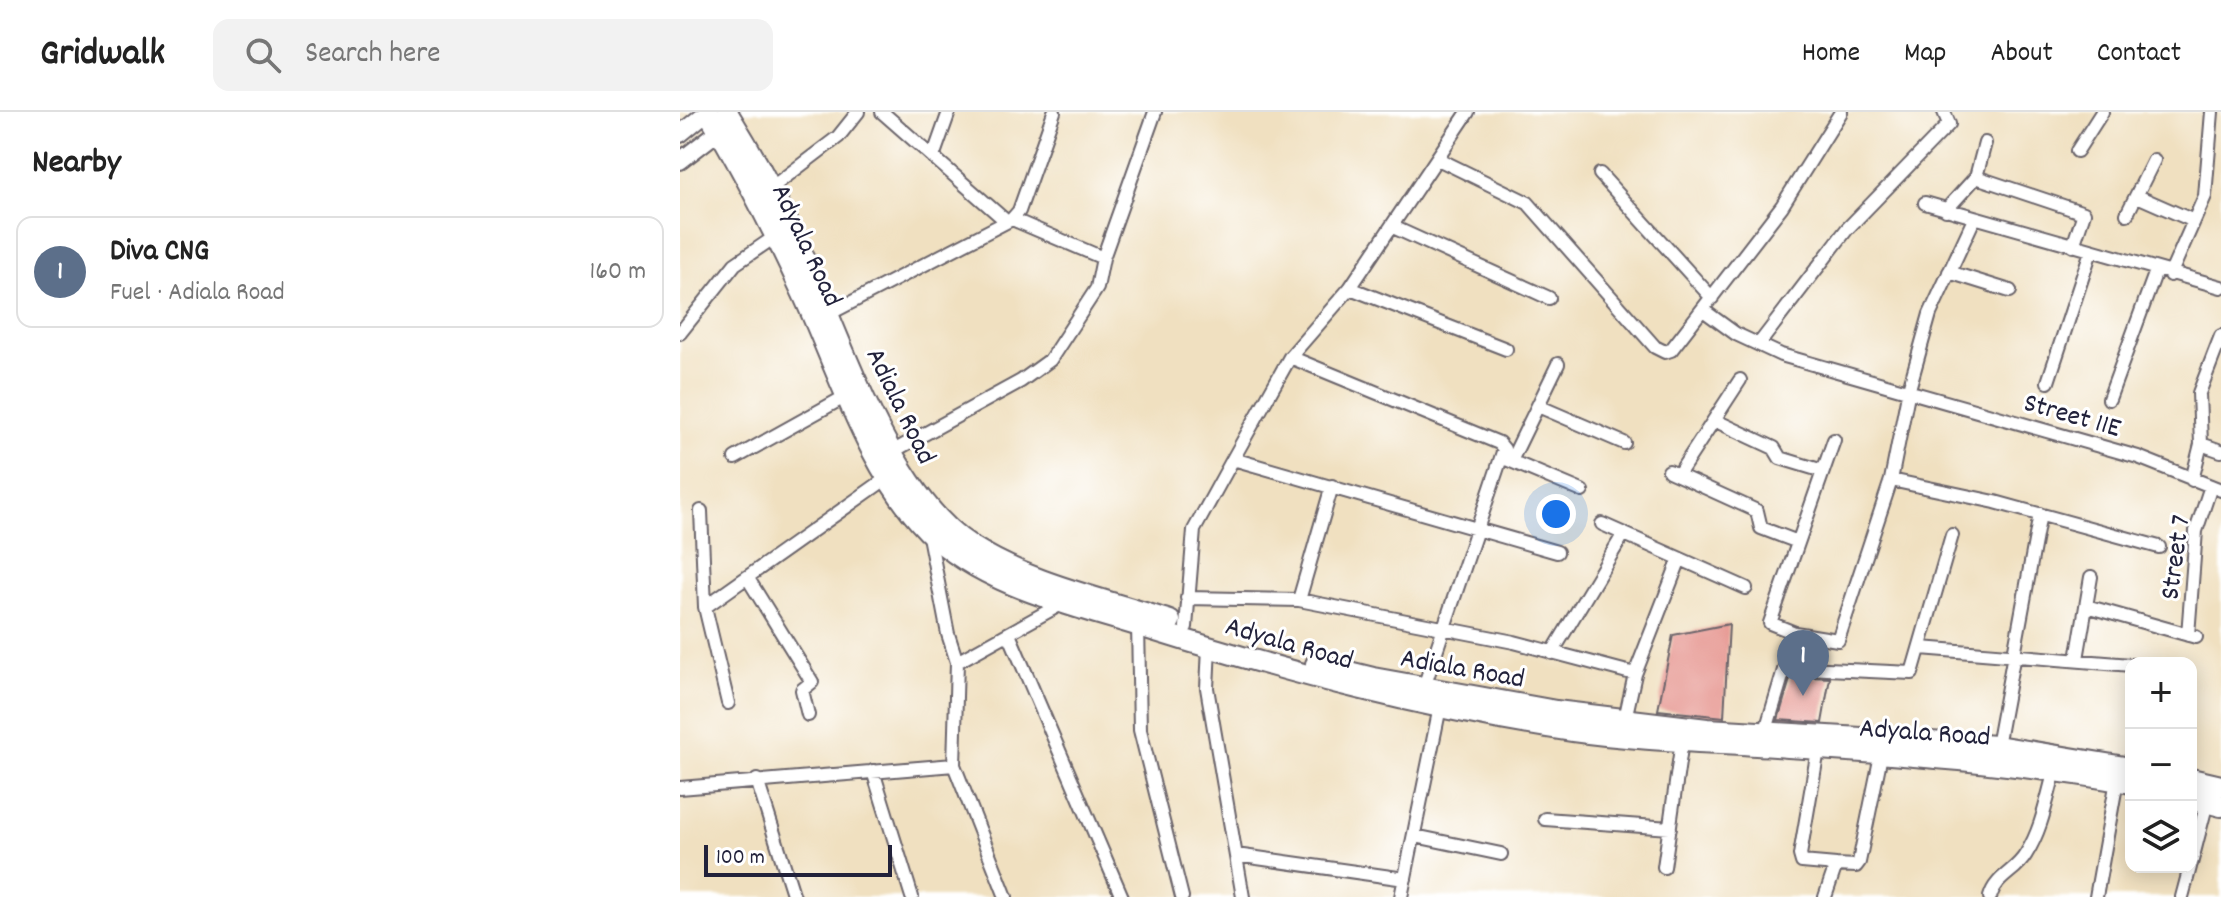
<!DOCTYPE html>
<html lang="en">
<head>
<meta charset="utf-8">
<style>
	:root { --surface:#fff; --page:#f2f2f2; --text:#222; --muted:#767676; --line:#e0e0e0; --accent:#1f6fb2 }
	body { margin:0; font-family:Dekko,sans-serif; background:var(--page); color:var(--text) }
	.controls { position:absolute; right:24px; bottom:24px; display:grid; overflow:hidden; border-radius:16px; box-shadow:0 4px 20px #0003 }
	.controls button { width:72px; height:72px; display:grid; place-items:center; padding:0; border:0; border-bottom:2px solid var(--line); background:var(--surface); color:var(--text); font:40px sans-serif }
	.scale { position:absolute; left:24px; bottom:20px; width:188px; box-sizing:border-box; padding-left:8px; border:4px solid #22223b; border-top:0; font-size:22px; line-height:28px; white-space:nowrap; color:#22223b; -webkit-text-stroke:6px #fff; paint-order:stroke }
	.you { position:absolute; left:876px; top:402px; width:28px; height:28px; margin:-20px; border:6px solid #fff; border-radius:50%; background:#1a73e8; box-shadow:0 0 0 12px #1a73e833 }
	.badge { display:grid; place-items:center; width:52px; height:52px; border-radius:50%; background:var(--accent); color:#fff; font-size:26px; font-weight:700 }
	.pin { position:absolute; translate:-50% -66px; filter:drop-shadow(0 2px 4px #0008) }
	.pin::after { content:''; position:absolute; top:42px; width:28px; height:24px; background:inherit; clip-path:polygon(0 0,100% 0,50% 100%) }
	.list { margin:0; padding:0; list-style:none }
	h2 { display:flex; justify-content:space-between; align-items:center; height:104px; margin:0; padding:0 32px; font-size:34px }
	h2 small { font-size:26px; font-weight:400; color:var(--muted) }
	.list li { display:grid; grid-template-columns:52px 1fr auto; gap:24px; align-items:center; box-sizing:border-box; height:112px; margin:0 16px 16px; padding:0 16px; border:2px solid var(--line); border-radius:16px }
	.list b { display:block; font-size:30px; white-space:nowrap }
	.list p { margin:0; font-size:26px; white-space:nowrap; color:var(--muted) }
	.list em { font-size:26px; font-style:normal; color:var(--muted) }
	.icon { flex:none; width:44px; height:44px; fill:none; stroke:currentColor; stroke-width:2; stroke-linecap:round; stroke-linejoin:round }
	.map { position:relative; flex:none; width:1541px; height:785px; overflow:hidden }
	header { display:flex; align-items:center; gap:48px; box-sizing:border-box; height:112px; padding:0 40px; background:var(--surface); border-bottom:2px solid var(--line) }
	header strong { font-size:38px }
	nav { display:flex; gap:44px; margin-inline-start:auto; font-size:28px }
	.search { width:560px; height:72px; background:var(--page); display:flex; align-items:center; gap:20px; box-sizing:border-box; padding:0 28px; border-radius:16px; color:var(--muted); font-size:30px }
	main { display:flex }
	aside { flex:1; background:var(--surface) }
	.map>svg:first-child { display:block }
	.building { fill:#e5928b }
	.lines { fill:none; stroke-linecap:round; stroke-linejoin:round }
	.minor-casing { stroke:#6a646a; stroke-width:16 }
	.tertiary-casing { stroke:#6a646a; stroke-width:20 }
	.primary-casing { stroke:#6a646a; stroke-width:24 }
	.minor { stroke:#fff; stroke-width:12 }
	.tertiary { stroke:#fff; stroke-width:16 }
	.primary { stroke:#fff; stroke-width:20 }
	.labels { text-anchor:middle; stroke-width:6; stroke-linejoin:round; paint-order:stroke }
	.street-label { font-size:28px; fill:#22223b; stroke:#fff }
</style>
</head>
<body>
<header>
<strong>Gridwalk</strong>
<div class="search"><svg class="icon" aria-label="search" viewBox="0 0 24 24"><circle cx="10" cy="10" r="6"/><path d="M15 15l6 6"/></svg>Search here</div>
<nav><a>Home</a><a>Map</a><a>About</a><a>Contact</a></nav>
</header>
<main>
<aside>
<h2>Nearby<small></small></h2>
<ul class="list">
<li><span class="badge" style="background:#5c6f8a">1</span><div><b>Diva CNG</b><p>Fuel · Adiala Road</p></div><em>160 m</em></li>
</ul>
</aside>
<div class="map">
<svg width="1541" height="785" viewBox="0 0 1541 785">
	<rect width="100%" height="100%" fill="#fff"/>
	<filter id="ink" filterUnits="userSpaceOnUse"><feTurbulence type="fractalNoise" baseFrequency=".0125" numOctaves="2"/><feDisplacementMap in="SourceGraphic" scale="16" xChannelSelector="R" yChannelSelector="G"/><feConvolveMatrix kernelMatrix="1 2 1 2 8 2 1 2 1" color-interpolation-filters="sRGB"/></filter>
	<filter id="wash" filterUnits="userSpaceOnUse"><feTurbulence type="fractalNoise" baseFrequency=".006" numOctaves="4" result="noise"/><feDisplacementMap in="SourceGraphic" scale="32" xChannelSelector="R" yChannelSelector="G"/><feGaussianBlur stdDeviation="1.8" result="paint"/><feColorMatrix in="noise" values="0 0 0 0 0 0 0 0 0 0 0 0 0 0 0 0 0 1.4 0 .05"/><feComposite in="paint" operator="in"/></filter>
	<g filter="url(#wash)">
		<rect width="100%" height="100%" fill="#f0e0c0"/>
		<g id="blocks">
			<path class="building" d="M 1049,512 L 1044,605 L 978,598 L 993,523 Z
				M 1111,564 L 1150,566 L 1142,611 L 1098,608 Z"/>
		</g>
	</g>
	<g filter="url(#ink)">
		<use href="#blocks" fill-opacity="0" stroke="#6a646a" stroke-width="2"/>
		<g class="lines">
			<defs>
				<path id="minor" d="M 202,0 L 326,109
					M 1397,39 L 1422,0
					M 253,45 L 269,0
					M 758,47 L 848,91 L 975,235 L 985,240 L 991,238 L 1102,94 L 1161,0
					M 920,62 L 1032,186
					M 1296,65 L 1404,101 L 1393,134
					M 91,76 L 158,25 L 178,0
					M 1457,84 L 1514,109
					M 1245,91 L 1541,175
					M 1266,98 L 1296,65 L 1305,31
					M 1447,102 L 1474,48
					M 332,107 L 423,146
					M 713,115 L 869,186
					M 1269,160 L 1330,179
					M 1490,163 L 1525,84 L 1532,0
					M 670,176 L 826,237
					M 1023,198 L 1056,222 L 1101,243 L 1458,345 L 1541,378
					M 145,204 L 332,107 L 339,99 L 374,0
					M 0,221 L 55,152 L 96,124
					M 1079,232 L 1167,117 L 1269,12 L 1264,0
					M 610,245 L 819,331 L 824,337 L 744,575
					M 1368,270 L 1411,139
					M 1429,287 L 1476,159
					M 858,294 L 944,331
					M 1034,308 L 1094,336 L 1100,346 L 1143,359
					M 1154,328 L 1090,511 L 1115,521 L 1158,528 L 1211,368 L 1229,277 L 1250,202 L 1294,107
					M 1521,332 L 1541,339
					M 208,342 L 341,269 L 370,248 L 417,176 L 423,146 L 475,0
					M 55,346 L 168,283
					M 553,347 L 877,440
					M 826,347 L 902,379
					M 831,349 L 878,252
					M 989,359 L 1077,399 L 1081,416 L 1118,430
					M 998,363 L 1060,268
					M 1211,368 L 1315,390 L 1479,435
					M 1512,368 L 1521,332 L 1519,281 L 1541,224
					M 21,399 L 25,495 L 48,591
					M 922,412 L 1066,476
					M 67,465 L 132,570 L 122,578 L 128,603
					M 507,486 L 619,488 L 834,530 L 955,562
					M 619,488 L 652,374
					M 1406,494 L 1516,525
					M 25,495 L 207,366
					M 458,513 L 460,618 L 502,785
					M 506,515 L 514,418 L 553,347 L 610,245 L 670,176 L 788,0
					M 329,522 L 442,785
					M 1508,523 L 1516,419 L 1531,374
					M 529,535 L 527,576 L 563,785
					M 1241,536 L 1451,553
					M 872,541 L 943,423
					M 1397,547 L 1411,465
					M 277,550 L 383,491
					M 1105,555 L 1232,561 L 1272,423
					M 945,607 L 955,562 L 999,449
					M 1086,618 L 1115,521
					M 1317,634 L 1360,402
					M 1138,638 L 1120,743 L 1122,750 L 1156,753
					M 274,653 L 326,785
					M 193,659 L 232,785
					M 77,668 L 114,785
					M 0,676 L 274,653 L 277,550 L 268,522 L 248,419
					M 865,707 L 990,716
					M 735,724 L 821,742
					M 556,743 L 725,767
					M 1511,752 L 1527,690
					M 984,755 L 1002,629
					M 721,785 L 760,595
					M 1145,785 L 1156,753 L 1176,754 L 1179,750 L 1201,643
					M 1310,785 C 1316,764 1336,760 1346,742 C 1362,717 1367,686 1375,658
					M 1416,785 L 1437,668
					M 1502,785 L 1510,755"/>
				<path id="tertiary" d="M 0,22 L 27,0
					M 0,49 L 48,12"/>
				<path id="primary" d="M 28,0 C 64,59 95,121 124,184 C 158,259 189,359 248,419 C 305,475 393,493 466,516 C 607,560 748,598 893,619 C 964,629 1037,630 1108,635 C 1223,642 1338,651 1451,671
					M 47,0 C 77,48 103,98 126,150 C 164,235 212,384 291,434 C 350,472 425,487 490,509
					M 636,552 L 693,566 L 876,599 L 1027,617 L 1317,634 L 1451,656
					M 1511,667 L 1541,674
					M 1511,686 L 1541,694"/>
			</defs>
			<use href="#minor" class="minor-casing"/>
			<use href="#tertiary" class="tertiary-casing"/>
			<use href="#primary" class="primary-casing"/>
			<use href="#minor" class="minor"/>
			<use href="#tertiary" class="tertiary"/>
			<use href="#primary" class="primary"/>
		</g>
	</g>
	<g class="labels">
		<g class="street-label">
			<text transform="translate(129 132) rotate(65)" y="10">Adyala Road</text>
			<text transform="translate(223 293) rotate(64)" y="10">Adiala Road</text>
			<text transform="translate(1393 301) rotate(16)" y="10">Street 11E</text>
			<text transform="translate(1493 445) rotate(-82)" y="10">Street 7</text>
			<text transform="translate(610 529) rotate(16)" y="10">Adyala Road</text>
			<text transform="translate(783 554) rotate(10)" y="10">Adiala Road</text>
			<text transform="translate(1245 618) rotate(4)" y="10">Adyala Road</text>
		</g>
	</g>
</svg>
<div class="controls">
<button>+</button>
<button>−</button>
<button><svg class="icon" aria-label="layers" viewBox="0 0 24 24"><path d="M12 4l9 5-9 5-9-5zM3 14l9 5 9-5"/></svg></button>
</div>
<div class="scale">100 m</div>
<div class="you"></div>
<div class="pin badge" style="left:1123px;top:584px;background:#5c6f8a">1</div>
</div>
</main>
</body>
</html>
